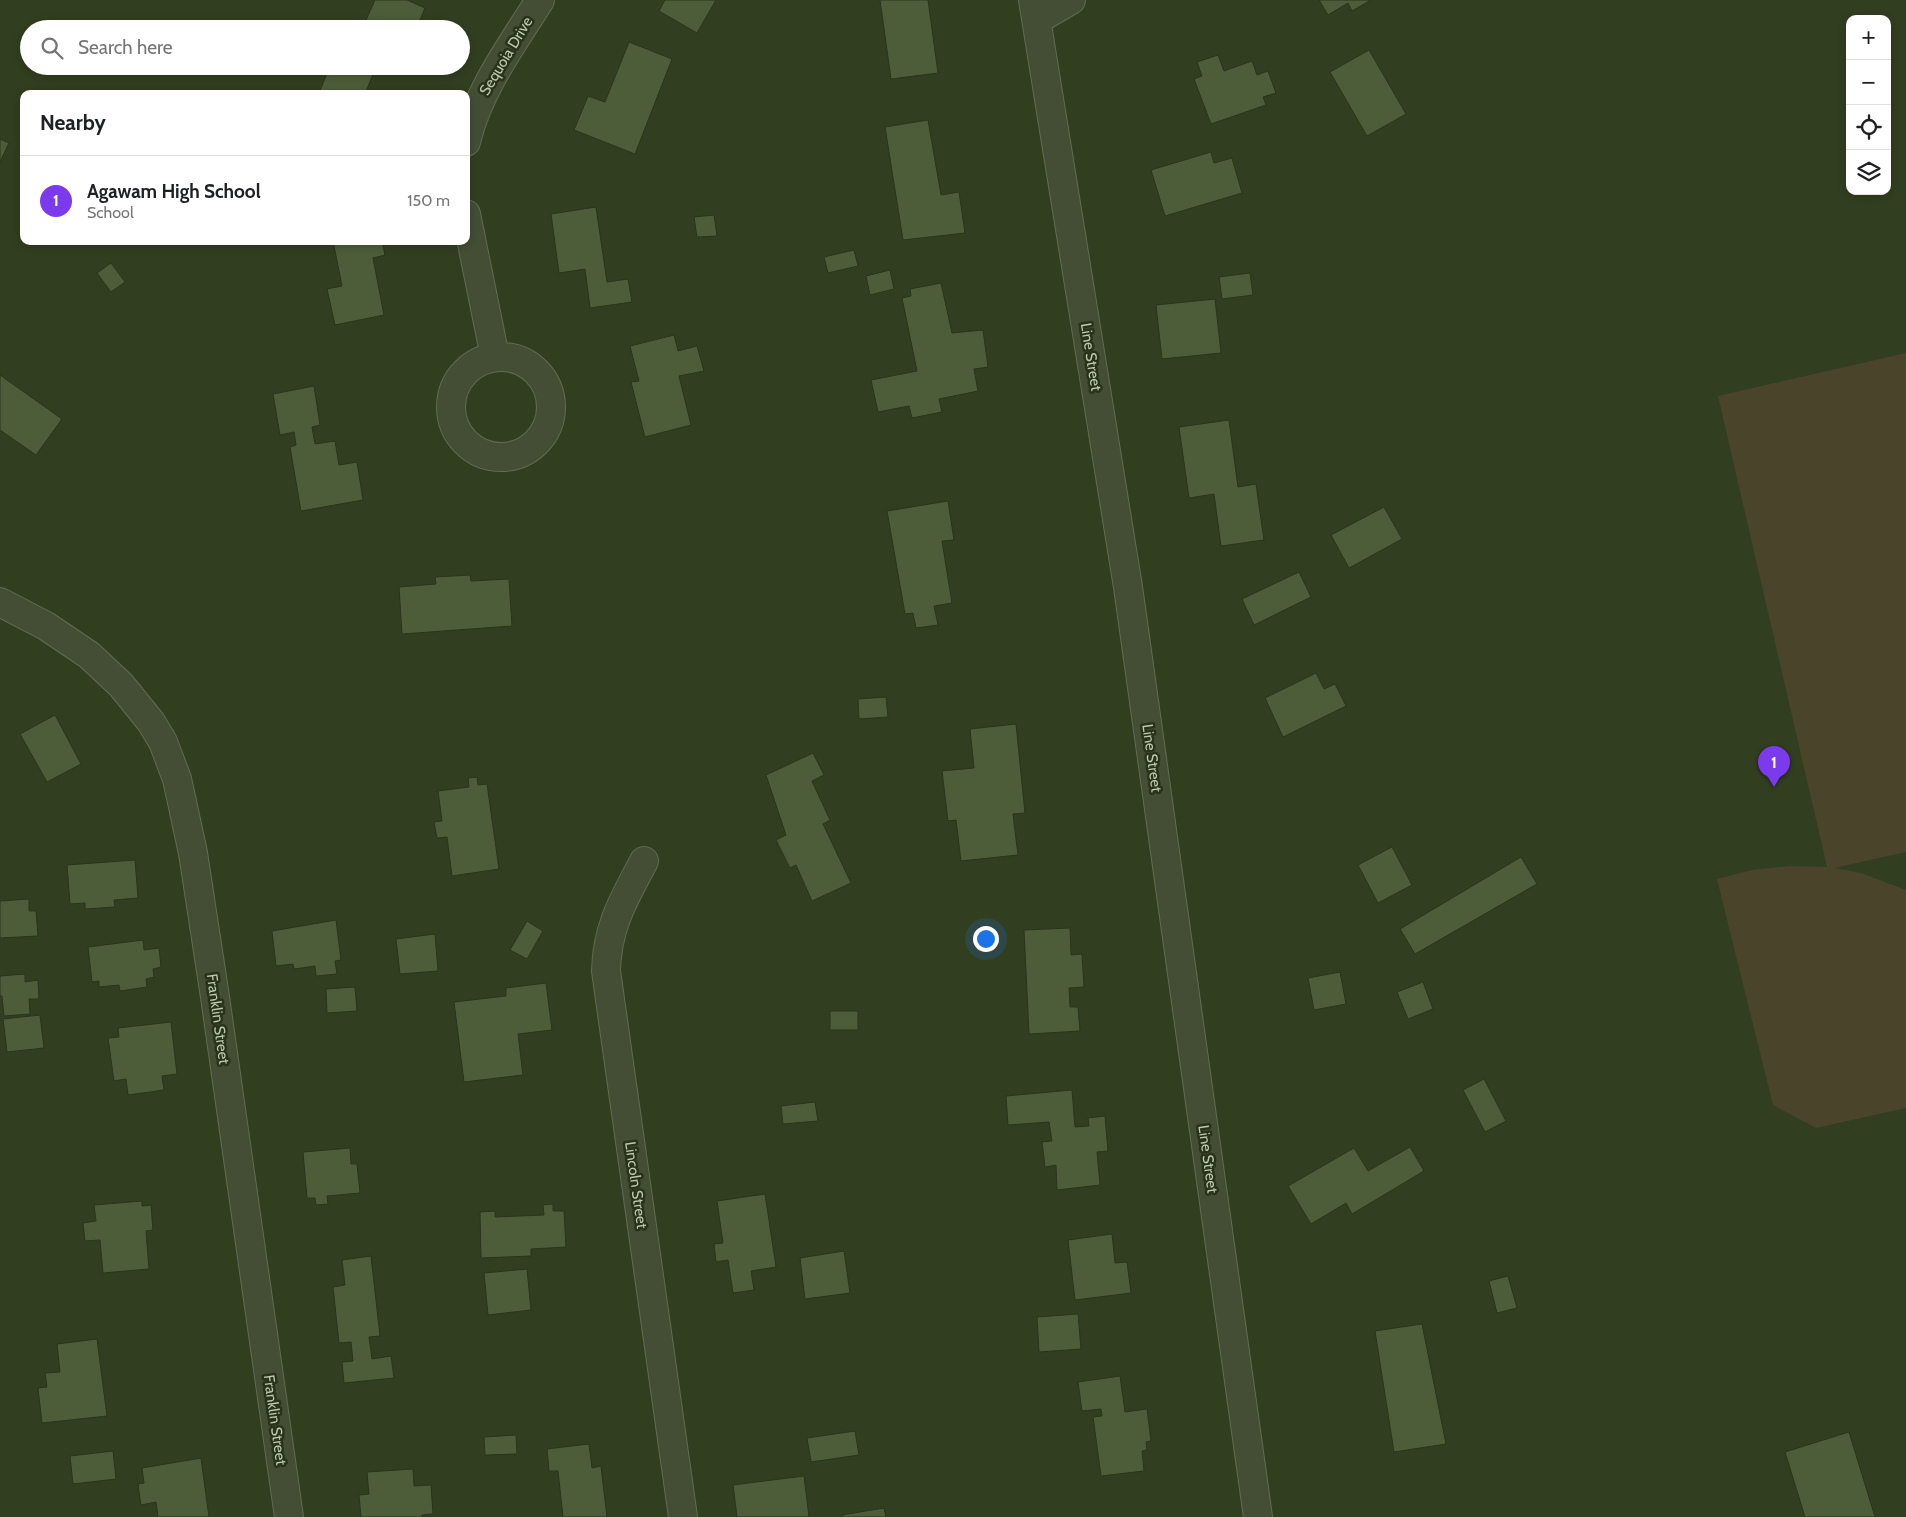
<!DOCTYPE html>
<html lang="en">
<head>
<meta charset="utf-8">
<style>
	:root { --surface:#fff; --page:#f6f6f6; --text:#202124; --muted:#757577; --line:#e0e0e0; --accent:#7c3aed }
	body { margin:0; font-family:Cabin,sans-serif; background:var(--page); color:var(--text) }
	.controls { position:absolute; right:15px; top:15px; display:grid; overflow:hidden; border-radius:10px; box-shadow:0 2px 8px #0003 }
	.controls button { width:45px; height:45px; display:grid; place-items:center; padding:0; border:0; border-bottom:1px solid var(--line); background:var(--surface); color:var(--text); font:25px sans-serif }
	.you { position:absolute; left:985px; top:938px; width:18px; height:18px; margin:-12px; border:4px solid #fff; border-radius:50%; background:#1a73e8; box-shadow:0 0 0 8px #1a73e833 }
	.badge { display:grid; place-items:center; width:32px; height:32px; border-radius:50%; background:var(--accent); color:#fff; font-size:16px; font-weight:700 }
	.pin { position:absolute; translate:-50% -41px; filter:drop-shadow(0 1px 2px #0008) }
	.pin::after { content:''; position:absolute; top:26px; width:18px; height:15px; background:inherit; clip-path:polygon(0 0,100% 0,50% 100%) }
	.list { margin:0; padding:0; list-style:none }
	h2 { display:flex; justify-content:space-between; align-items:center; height:65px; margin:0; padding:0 20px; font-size:21px }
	h2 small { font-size:16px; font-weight:400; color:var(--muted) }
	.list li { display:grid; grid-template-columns:32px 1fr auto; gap:15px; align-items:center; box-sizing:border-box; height:90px; padding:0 20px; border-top:1px solid var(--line) }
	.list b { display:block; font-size:19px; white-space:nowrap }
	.list p { margin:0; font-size:16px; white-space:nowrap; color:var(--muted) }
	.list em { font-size:16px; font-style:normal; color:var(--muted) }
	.icon { flex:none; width:28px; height:28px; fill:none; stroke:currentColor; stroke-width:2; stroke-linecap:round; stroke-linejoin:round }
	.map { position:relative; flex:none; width:1906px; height:1517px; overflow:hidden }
	.search { position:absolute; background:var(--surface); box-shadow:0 2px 8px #0003; left:20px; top:20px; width:450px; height:55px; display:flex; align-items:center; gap:12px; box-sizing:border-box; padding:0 18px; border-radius:28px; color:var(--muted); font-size:19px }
	.panel { position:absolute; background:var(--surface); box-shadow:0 2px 8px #0003; left:20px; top:90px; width:450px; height:155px; border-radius:10px }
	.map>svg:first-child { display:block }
	.grass { fill:#4a442a }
	.building { fill:#4d5d39; stroke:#2a351c }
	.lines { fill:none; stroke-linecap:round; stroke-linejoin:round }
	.street-casing { stroke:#616c53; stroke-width:30 }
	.street { stroke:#434e35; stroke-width:28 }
	.labels { text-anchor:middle; stroke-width:5; stroke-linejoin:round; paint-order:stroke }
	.street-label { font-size:15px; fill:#becab0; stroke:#28331a }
</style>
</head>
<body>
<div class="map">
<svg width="1906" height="1517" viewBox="0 0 1906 1517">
	<rect width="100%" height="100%" fill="#323e20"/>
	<path class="grass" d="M 1906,353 L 1906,852 L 1834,868 L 1861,873 L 1906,890 L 1906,1108 L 1816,1128 L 1773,1105 L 1717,879 L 1752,870 L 1789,866 L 1827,867 L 1718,396 Z"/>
	<path class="building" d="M 375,0 L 407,0 L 425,8 L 416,29 L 362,29 Z
		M 665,0 L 716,0 L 697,33 L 659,11 Z
		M 880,0 L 928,0 L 938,73 L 891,79 Z
		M 1319,0 L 1371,0 L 1352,11 L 1348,3 L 1328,15 Z
		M 629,42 L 672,59 L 635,154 L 574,130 L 588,96 L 605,102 Z
		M 1369,50 L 1406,114 L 1367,136 L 1330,72 Z
		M 1218,55 L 1224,71 L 1252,61 L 1257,75 L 1268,71 L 1276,93 L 1263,97 L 1266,105 L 1211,124 L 1194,79 L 1202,76 L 1197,62 Z
		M 330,66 L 367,66 L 366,71 L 373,74 L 365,94 L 319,93 Z
		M 928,120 L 941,195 L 959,192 L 965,233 L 903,240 L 885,127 Z
		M 0,139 L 9,143 L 0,162 Z
		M 1211,152 L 1214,163 L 1232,158 L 1242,193 L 1165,216 L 1151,170 Z
		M 596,207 L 607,282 L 628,279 L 632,302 L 590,308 L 585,269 L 559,273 L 551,214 Z
		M 714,215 L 717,236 L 697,237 L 694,217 Z
		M 333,241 L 382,241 L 385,255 L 373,258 L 384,315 L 335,325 L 327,289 L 342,286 Z
		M 854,250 L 858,266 L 828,273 L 824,257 Z
		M 111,263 L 125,282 L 111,292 L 97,273 Z
		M 890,270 L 894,289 L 870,295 L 866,276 Z
		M 1250,273 L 1253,295 L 1222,299 L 1219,277 Z
		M 941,283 L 952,333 L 983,330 L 988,367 L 974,369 L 978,391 L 939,399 L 942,412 L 912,418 L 909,406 L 878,412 L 871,380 L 917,371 L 902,298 L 911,296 L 910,289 Z
		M 1215,299 L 1221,353 L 1162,359 L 1156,305 Z
		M 674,335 L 678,351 L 697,346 L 704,371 L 679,376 L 691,425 L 645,437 L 631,382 L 639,381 L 630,346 Z
		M 0,375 L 62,419 L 36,455 L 0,430 Z
		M 314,386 L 320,425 L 312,427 L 315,444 L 335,441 L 339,465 L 357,462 L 363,500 L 301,511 L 290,447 L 296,445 L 294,432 L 280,435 L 273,394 Z
		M 1229,420 L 1238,487 L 1256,484 L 1264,540 L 1221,546 L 1214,494 L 1189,498 L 1179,427 Z
		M 948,501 L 954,540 L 942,541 L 952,603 L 934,606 L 938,625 L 916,628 L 913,613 L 905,614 L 887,511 Z
		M 1384,507 L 1402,539 L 1349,568 L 1331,535 Z
		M 1299,572 L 1311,597 L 1254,625 L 1242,599 Z
		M 470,575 L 471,581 L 509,579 L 512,626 L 402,634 L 399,587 L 436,584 L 435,577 Z
		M 1316,673 L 1324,689 L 1335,684 L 1346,706 L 1283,737 L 1265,698 Z
		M 886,697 L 888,717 L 859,719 L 858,699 Z
		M 55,715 L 81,764 L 47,782 L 20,734 Z
		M 1016,724 L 1025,813 L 1013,814 L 1018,855 L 961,861 L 956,820 L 948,821 L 942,771 L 974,768 L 970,729 Z
		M 813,753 L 824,775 L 812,781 L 830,820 L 823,824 L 851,883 L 812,901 L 796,865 L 790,868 L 776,840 L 786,835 L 766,775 Z
		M 477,777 L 478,785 L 487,784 L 499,869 L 452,876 L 447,837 L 437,838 L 434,822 L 442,821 L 438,791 L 469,787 L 468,778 Z
		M 1392,847 L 1412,885 L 1378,903 L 1358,865 Z
		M 1521,857 L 1537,884 L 1415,954 L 1400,929 Z
		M 135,860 L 138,898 L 114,900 L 115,907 L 85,909 L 85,903 L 70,904 L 67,865 Z
		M 29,899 L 29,911 L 36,911 L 38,936 L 0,938 L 0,901 Z
		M 336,920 L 341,960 L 335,961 L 337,974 L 316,976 L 315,966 L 294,969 L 293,964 L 276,966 L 272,931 Z
		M 527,921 L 543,931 L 527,959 L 510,950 Z
		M 1070,928 L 1071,955 L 1082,954 L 1084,987 L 1069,988 L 1070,1007 L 1078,1007 L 1080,1031 L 1029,1034 L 1024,930 Z
		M 435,934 L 438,971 L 400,974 L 396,939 Z
		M 143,940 L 144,950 L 159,948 L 161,967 L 153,969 L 154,977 L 146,979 L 147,987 L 120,991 L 119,985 L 99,987 L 99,981 L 92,982 L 88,947 Z
		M 1340,972 L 1346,1004 L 1314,1010 L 1308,978 Z
		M 25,974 L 25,982 L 38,980 L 39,999 L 29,999 L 30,1014 L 4,1016 L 2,996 L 0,996 L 0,976 Z
		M 1423,982 L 1433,1009 L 1408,1019 L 1397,992 Z
		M 546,983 L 552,1030 L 518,1034 L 523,1075 L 464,1082 L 454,1002 L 506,996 L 506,988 Z
		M 355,987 L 357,1011 L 327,1013 L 326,989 Z
		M 830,1011 L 858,1011 L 858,1030 L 830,1030 Z
		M 40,1015 L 44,1048 L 7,1052 L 3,1019 Z
		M 171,1022 L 177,1074 L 162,1076 L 164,1090 L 128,1095 L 126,1079 L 114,1081 L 108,1038 L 119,1037 L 118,1028 Z
		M 1484,1079 L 1506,1121 L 1485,1132 L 1463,1090 Z
		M 1072,1090 L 1075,1127 L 1089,1126 L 1088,1118 L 1105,1116 L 1108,1151 L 1097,1152 L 1100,1185 L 1057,1190 L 1056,1165 L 1045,1167 L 1042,1142 L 1052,1141 L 1049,1122 L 1008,1125 L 1006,1096 Z
		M 815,1102 L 818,1121 L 783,1124 L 781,1106 Z
		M 1410,1147 L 1424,1171 L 1352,1214 L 1346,1203 L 1311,1224 L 1288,1186 L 1354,1148 L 1368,1171 Z
		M 350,1148 L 351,1164 L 357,1164 L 360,1193 L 327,1196 L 328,1204 L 316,1205 L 315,1198 L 307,1198 L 303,1152 Z
		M 765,1194 L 776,1267 L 751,1271 L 754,1290 L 733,1293 L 728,1260 L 716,1262 L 714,1244 L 723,1243 L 717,1201 Z
		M 142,1201 L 142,1206 L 151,1205 L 153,1230 L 146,1231 L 149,1269 L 103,1273 L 100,1240 L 85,1241 L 83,1223 L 96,1221 L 94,1205 Z
		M 553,1204 L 553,1211 L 564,1211 L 566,1247 L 531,1249 L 531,1256 L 481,1258 L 480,1212 L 495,1211 L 495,1217 L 544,1215 L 543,1205 Z
		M 1112,1234 L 1115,1263 L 1127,1262 L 1131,1293 L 1075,1300 L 1068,1240 Z
		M 844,1251 L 850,1293 L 805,1299 L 800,1258 Z
		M 371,1256 L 380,1336 L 369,1337 L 372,1359 L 391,1356 L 394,1378 L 344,1383 L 342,1362 L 353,1361 L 351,1342 L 339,1343 L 333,1287 L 345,1285 L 342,1260 Z
		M 527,1269 L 531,1310 L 488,1315 L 484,1273 Z
		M 1508,1276 L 1517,1308 L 1497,1313 L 1489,1281 Z
		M 1078,1314 L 1081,1349 L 1039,1352 L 1037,1317 Z
		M 1422,1324 L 1446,1444 L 1394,1452 L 1375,1331 Z
		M 97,1339 L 107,1416 L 42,1423 L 38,1388 L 47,1387 L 45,1373 L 60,1372 L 57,1344 Z
		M 1120,1376 L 1125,1412 L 1147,1409 L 1151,1441 L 1146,1442 L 1147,1450 L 1142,1451 L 1144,1471 L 1101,1476 L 1093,1417 L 1102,1416 L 1101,1409 L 1082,1411 L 1078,1382 Z
		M 855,1431 L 859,1455 L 811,1462 L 807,1438 Z
		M 1849,1432 L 1875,1517 L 1805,1517 L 1785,1452 Z
		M 516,1435 L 517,1454 L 485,1455 L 484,1437 Z
		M 589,1444 L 592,1468 L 601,1466 L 607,1517 L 563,1517 L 558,1471 L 549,1471 L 547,1449 Z
		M 113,1451 L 116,1479 L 73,1484 L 70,1456 Z
		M 201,1458 L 209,1517 L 158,1517 L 156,1502 L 141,1505 L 138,1484 L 144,1483 L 142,1468 Z
		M 413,1469 L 414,1486 L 431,1485 L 433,1514 L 422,1515 L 422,1517 L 361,1517 L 359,1495 L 369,1494 L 367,1472 Z
		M 804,1476 L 809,1517 L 737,1517 L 733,1485 Z
		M 884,1508 L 886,1517 L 842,1517 L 842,1515 Z"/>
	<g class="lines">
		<defs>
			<path id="street" d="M 1033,0 L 1128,587 L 1258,1517
				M 1037,20 L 1071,0
				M 466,142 C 478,90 512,45 540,0
				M 466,214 L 495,357
				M451 407a50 50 0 1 1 100 0a50 50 0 1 1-100 0Z
				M 0,602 L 46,626 L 89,655 L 121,685 L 151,722 L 163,742 L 177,779 L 193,853 L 215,997 L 289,1517
				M 644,861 C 624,899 607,926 606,971 L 683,1517"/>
		</defs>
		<use href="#street" class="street-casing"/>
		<use href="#street" class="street"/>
	</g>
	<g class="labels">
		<g class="street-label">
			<text transform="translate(506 56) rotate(-59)" y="5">Sequoia Drive</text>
			<text transform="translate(1091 357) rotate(81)" y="5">Line Street</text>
			<text transform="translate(1152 758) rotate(82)" y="5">Line Street</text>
			<text transform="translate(218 1019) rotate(82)" y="5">Franklin Street</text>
			<text transform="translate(1208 1159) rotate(82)" y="5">Line Street</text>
			<text transform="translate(636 1185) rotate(82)" y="5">Lincoln Street</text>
			<text transform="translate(275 1420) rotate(82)" y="5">Franklin Street</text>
		</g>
	</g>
</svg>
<div class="controls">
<button>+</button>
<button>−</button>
<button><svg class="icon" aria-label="locate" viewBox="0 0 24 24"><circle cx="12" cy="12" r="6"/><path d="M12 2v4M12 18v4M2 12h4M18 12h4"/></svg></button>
<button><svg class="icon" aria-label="layers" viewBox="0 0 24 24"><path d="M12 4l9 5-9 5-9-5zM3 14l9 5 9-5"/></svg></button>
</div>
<div class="you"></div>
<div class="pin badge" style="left:1774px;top:787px">1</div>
<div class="search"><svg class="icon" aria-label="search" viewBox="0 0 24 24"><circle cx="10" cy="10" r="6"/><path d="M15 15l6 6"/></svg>Search here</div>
<section class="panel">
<h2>Nearby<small></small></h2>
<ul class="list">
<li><span class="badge">1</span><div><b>Agawam High School</b><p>School</p></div><em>150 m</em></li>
</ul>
</section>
</div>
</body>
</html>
